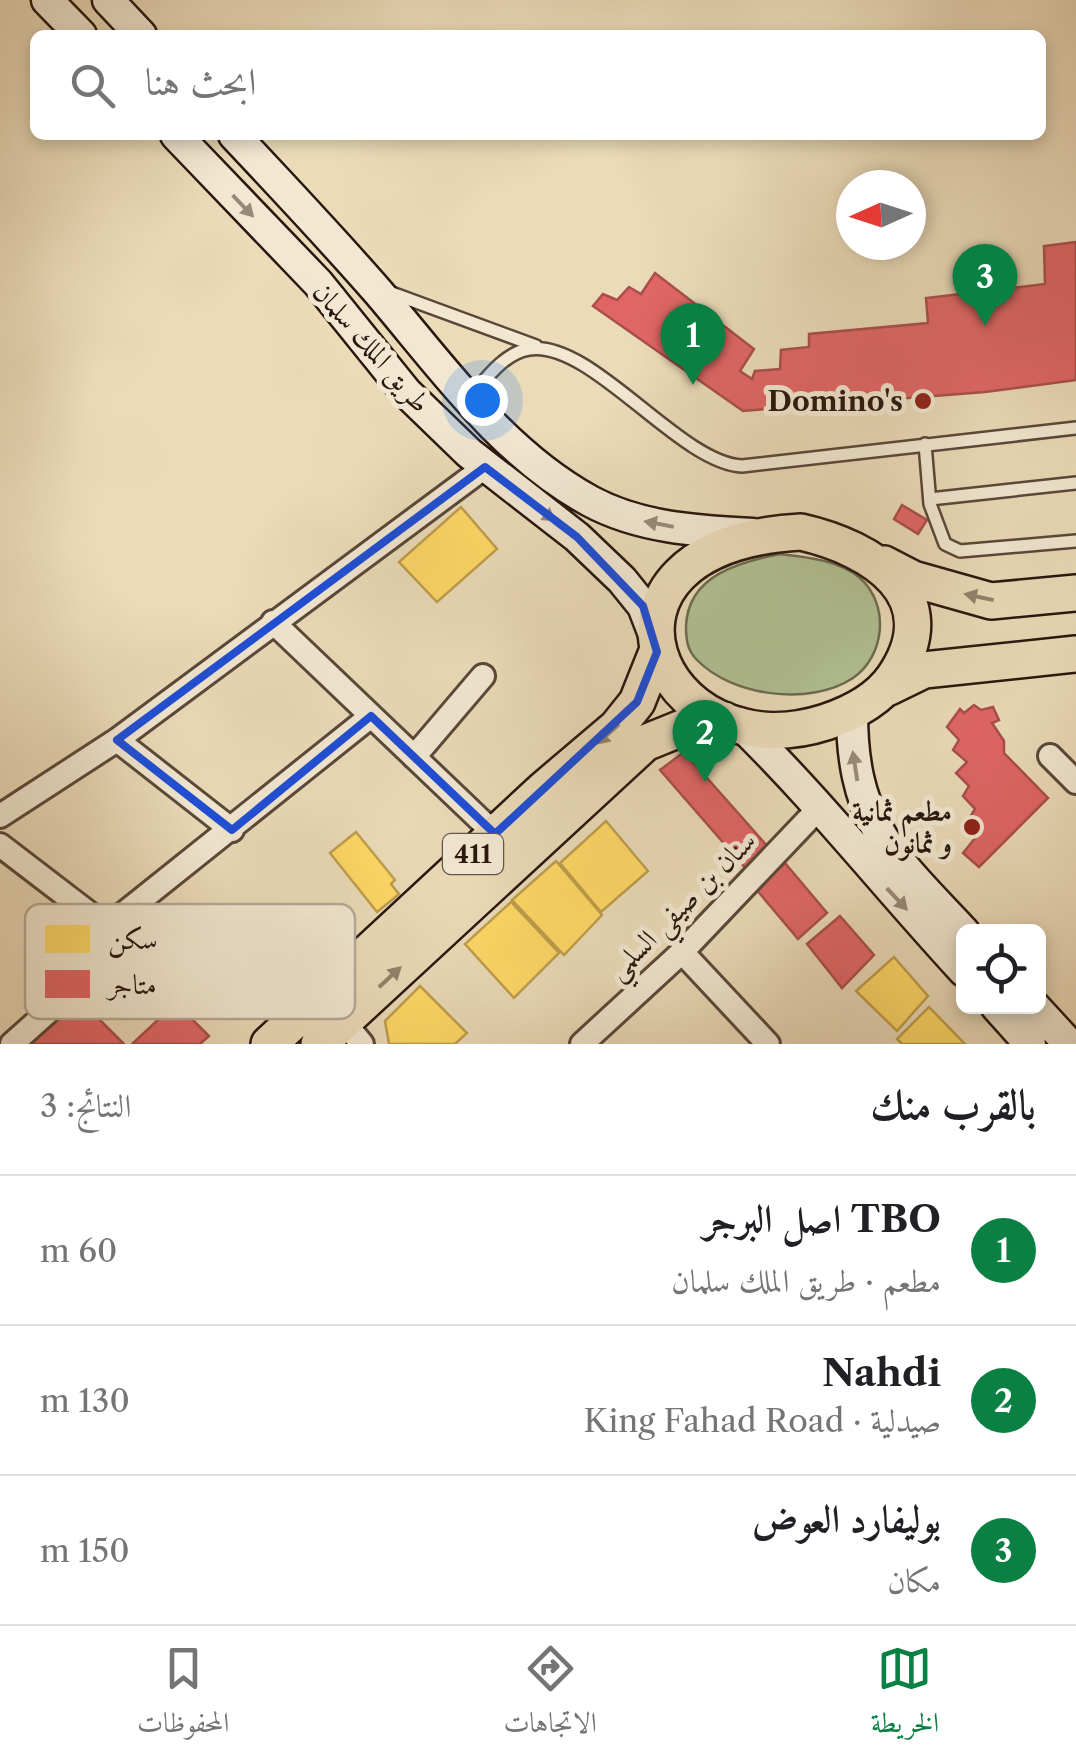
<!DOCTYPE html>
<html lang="ar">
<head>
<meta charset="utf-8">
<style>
	:root { --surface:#fff; --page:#f2f2f2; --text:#202124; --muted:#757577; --line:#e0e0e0; --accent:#0b8043 }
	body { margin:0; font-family:"Libre Caslon Text",Amiri,serif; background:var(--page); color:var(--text); direction:rtl }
	.controls { position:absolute; right:30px; bottom:30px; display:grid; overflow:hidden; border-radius:15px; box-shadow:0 5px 15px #0003 }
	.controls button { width:90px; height:90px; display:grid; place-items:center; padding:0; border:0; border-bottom:2px solid var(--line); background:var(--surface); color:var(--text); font:50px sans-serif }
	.compass { position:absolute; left:836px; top:170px; width:90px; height:90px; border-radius:50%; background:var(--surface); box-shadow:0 5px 15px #0003; rotate:267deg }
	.you { position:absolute; left:482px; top:400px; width:35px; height:35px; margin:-25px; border:8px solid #fff; border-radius:50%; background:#1a73e8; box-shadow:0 0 0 15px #1a73e833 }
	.badge { display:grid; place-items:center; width:65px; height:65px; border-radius:50%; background:var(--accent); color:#fff; font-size:32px; font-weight:700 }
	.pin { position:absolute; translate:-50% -82px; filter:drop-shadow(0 2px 5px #0008) }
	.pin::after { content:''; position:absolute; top:52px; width:35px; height:30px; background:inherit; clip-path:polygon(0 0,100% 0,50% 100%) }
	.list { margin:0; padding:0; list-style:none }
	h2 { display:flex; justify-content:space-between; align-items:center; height:130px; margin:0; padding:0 40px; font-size:42px }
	h2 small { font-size:32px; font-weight:400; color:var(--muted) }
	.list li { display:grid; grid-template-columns:65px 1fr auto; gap:30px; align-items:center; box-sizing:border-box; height:150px; padding:0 40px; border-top:2px solid var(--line) }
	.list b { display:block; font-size:38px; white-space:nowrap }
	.list p { margin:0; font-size:32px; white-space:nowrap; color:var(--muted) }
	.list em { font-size:32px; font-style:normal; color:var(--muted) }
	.icon { flex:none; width:55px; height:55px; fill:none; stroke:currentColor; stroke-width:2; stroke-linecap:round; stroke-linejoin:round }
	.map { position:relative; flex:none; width:1076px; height:1044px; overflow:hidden; direction:ltr }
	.search { position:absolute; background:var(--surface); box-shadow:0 5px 15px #0003; left:30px; right:30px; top:30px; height:110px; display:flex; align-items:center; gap:25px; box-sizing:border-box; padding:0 35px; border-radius:15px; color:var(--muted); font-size:38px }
	.sheet { height:580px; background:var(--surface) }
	nav { display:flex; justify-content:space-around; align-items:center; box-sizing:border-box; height:140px; border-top:2px solid var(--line); background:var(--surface); font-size:28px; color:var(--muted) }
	nav a { display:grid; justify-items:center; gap:5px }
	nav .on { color:var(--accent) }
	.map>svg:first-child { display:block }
	.green { fill:#b1c194; stroke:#6d6c51; stroke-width:2.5 }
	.homes { fill:#ffd966; stroke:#bf9e4c; stroke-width:2.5 }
	.shops { fill:#e06666; stroke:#a94e4c; stroke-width:2.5 }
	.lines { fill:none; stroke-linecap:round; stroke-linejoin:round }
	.service-casing { stroke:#5a4739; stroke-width:16 }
	.minor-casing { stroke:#5a4739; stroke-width:28 }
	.secondary-casing { stroke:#29160e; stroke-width:35 }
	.primary-casing { stroke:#29160e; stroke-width:40 }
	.service { stroke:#f2e8d2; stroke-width:11 }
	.minor { stroke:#f2e8d2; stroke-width:22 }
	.secondary { stroke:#f2e8d2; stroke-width:30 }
	.primary { stroke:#ebdbb9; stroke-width:35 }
	.oneway { fill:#988a7a }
	.oneway2 { fill:#94826c }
	.marked { fill:none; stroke:#1d4ed8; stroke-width:8; stroke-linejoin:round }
	.poi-dot { fill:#8f2418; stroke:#f2e8d2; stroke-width:4 }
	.labels { text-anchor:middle; stroke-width:10; stroke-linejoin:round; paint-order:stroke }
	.shield { fill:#f2e8d2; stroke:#655549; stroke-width:2.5 }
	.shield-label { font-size:25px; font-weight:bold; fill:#29160e }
	.street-label { font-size:28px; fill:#29160e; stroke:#f2e8d2 }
	.poi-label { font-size:28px; font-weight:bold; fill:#29160e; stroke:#f2e8d2; text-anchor:end }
	.key { fill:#f2e8d2; stroke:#b6a997; stroke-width:2.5 }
	.key-label { font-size:28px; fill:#29160e }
</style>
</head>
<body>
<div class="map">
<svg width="1076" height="1044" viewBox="0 0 1076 1044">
	<rect width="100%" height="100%" fill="#ebdbb9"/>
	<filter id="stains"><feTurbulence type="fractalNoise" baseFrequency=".002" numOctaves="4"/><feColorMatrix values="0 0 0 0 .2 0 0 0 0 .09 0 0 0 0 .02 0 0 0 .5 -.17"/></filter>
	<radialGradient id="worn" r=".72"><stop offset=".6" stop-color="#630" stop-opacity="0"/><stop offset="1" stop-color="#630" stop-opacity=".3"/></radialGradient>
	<path class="green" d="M 780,554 C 806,557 839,560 860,578 C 890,605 885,656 853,678 C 811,706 733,697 697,660 C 687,650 686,639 686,626 C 688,575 740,562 780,554 Z"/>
	<path class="homes" d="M 461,507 L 497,549 L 437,602 L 399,562 Z
		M 606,821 L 648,871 L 601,912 L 560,863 Z
		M 356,832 L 395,880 L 391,884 L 399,894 L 377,912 L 330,853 Z
		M 556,861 L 602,915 L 564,955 L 512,900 Z
		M 511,902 L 559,953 L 514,998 L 465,944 Z
		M 894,957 L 928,996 L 897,1031 L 856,991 Z
		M 420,986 L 467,1033 L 455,1044 L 389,1044 L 385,1021 Z
		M 929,1007 L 965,1044 L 902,1044 L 897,1039 Z"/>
	<path class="shops" d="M 1076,242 L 1076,380 L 985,392 L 743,411 L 593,306 L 603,294 L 617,300 L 629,287 L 641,294 L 655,273 L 754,349 L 740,371 L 752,379 L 755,371 L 780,369 L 781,350 L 809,347 L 809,334 L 928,323 L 926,298 L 1045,284 L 1044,246 Z
		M 902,505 L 927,520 L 918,534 L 894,519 Z
		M 974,705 L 981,710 L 993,707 L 999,720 L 992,723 L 1004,741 L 1004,753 L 1048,798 L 979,867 L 963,853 L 980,832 L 969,819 L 975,809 L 963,796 L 969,786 L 956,773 L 967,762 L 953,750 L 959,740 L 947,727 L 960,709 L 964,713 Z
		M 684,752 L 768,847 L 748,871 L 660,770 Z
		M 785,863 L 827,913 L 798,939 L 755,888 Z
		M 840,916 L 874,955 L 842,988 L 807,944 Z
		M 91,984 L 103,994 L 90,1010 L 124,1044 L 29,1044 L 78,998 L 77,992 Z
		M 176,1003 L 209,1036 L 200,1044 L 132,1044 Z"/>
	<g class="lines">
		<defs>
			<path id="service" d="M 389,292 L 536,346
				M 470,397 C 486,379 504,353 529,349 C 591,339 679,463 742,466 L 1076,428
				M 925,444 L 930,504 L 945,544 L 960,551 L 1076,541
				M 930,499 L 1076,483"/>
			<path id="minor" d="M 273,622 L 495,834
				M 117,740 L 232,830
				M 1050,756 L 1076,782
				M 414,757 L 483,676
				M 0,816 L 117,740 L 485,467
				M 0,845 L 107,927
				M 682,952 L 768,1044
				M 343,1021 L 362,1044
				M 12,1044 L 60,1001 L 107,927 L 371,716
				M 582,1044 L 682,952 L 821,806"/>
			<path id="secondary" d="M 47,0 L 81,35
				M 108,0 L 141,35
				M 176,135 L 318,283 L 406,392 L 469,453 L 577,537 L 622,580 L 643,606 L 655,637
				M 234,135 C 283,187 332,239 379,293 C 442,367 502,453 590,501 C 640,528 697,531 753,534
				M 852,713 C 852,824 893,856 964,932
				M 739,723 C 819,801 888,889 964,971
				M 996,1006 L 1030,1044
				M 1034,1006 L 1069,1044"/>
			<path id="primary" d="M 801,532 C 872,548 949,596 894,677 C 878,700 853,713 826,722 C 656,777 560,545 801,532 Z
				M 884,564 L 913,579 L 991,601 L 1076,593
				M 887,688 L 924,670 L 1076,654
				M 269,1044 L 544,789 L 617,727 L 637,702 L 657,652
				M 319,1044 L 645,743 L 682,728 L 724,720"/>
		</defs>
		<use href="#service" class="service-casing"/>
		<use href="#minor" class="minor-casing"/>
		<use href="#secondary" class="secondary-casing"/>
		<use href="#primary" class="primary-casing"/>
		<use href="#service" class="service"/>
		<use href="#minor" class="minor"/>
		<use href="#secondary" class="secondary"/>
		<use href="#primary" class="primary"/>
	</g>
	<defs><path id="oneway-solid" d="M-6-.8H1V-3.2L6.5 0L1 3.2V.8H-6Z" transform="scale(2.5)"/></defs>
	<g class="oneway">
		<use href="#oneway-solid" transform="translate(243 206) rotate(46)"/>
		<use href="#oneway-solid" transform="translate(543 512) rotate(36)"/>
		<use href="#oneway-solid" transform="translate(659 524) rotate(-169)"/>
		<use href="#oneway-solid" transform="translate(855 766) rotate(-99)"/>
		<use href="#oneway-solid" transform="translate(897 899) rotate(47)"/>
	</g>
	<g class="oneway2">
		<use href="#oneway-solid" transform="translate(979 597) rotate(-168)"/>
		<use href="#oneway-solid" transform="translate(608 734) rotate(138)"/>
		<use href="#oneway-solid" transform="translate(390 977) rotate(-43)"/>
	</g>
	<path class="marked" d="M 485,467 L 577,537 L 643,606 L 657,652 L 637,702 L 495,834 L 371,716 L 232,830 L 117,740 Z"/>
	<g class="poi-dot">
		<circle cx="923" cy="401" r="10"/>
		<circle cx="972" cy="827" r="10"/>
	</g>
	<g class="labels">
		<rect class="shield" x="443" y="834" width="60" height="40" rx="8"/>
		<g class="shield-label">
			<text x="473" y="863">411</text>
		</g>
		<g class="street-label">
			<text transform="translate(372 347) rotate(49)" y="10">طريق الملك سلمان</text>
			<text transform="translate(681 905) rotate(-45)" y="10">سنان بن صيفي السلمي</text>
		</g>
		<g class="poi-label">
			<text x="903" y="411">Domino's</text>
			<text x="952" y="821">مطعم ثمانية<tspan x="952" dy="32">و ثمانون</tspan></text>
		</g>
	</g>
	<rect x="25" y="904" width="330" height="115" rx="15" class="key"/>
	<rect x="45" y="925" width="45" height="28" fill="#ffd966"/>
	<rect x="45" y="970" width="45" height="28" fill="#e06666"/>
	<g class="key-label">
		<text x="108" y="949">سكن</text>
		<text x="108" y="994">متاجر</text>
	</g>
	<rect width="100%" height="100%" filter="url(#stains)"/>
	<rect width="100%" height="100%" fill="url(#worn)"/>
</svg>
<div class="controls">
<button><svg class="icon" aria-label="locate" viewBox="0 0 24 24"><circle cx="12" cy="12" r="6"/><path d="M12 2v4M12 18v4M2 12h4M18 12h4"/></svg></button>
</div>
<svg class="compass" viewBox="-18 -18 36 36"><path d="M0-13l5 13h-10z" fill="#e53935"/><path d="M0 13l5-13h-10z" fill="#757577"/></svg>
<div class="you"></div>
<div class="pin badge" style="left:693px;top:385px">1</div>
<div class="pin badge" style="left:705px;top:782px">2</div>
<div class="pin badge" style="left:985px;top:326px">3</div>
<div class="search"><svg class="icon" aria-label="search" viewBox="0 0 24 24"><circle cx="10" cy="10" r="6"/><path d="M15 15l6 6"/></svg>ابحث هنا</div>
</div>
<section class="sheet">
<h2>بالقرب منك<small>النتائج: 3</small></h2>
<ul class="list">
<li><span class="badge">1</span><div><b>TBO اصل البرجر</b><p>مطعم · طريق الملك سلمان</p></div><em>60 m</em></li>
<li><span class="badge">2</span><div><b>Nahdi</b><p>صيدلية · King Fahad Road</p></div><em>130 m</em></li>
<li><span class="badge">3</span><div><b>بوليفارد العوض</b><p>مكان</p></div><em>150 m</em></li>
</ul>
</section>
<nav>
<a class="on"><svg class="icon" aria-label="map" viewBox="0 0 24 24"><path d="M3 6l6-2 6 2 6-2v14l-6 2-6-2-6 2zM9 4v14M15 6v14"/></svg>الخريطة</a>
<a><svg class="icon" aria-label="directions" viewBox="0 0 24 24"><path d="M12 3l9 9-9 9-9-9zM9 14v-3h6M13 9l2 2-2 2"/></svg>الاتجاهات</a>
<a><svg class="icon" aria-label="saved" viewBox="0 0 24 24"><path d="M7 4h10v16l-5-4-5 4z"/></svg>المحفوظات</a>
</nav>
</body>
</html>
